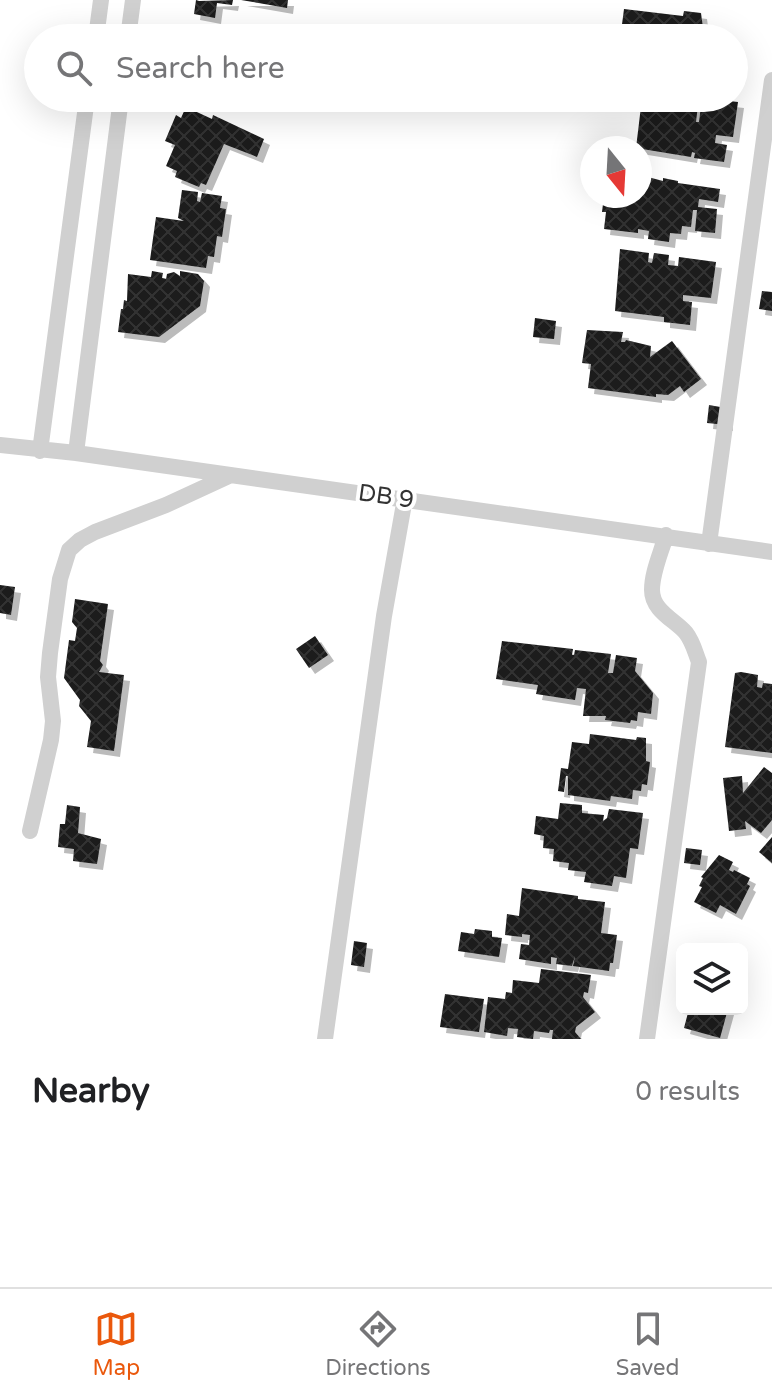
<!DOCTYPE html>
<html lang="en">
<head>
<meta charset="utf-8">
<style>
	:root { --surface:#fff; --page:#f2f2f2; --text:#202124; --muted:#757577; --line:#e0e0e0; --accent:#ea580c }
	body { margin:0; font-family:"Varela Round",sans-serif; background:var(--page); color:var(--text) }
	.controls { position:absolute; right:24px; bottom:24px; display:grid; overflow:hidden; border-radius:12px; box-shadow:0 8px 32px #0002 }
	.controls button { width:72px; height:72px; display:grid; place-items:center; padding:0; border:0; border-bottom:2px solid var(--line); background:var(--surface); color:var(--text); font:40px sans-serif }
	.compass { position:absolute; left:580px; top:136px; width:72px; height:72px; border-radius:50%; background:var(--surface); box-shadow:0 8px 32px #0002; rotate:162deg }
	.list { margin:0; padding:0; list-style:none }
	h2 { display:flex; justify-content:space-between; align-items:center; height:104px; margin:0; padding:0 32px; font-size:34px }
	h2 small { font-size:26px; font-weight:400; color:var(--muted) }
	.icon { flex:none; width:44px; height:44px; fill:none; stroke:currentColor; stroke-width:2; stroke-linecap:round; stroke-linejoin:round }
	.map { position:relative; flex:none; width:772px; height:1039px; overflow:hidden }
	.search { position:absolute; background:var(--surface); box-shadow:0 8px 32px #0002; left:24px; right:24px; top:24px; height:88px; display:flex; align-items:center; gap:20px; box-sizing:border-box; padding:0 28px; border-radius:44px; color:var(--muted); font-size:30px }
	.sheet { height:248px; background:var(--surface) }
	nav { display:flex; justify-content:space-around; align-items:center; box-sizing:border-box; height:112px; border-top:2px solid var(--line); background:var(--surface); font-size:22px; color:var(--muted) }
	nav a { display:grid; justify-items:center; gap:4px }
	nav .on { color:var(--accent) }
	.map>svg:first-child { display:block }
	.building { fill:url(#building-cross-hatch); filter:url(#shadow) }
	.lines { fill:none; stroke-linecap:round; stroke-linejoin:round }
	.street { stroke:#d0d0d0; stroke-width:16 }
	.labels { text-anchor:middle; stroke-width:8; stroke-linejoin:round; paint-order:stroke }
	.street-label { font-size:24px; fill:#333; stroke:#fff }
</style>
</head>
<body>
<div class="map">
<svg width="772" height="1039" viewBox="0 0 772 1039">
	<defs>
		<pattern id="building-cross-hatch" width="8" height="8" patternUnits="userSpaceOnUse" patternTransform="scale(2)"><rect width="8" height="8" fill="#1a1a1a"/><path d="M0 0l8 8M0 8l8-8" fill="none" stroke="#333"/></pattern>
		<filter id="shadow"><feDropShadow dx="6" dy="6" stdDeviation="0" flood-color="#0004"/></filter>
	</defs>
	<rect width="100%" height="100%" fill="#fff"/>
	<path class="building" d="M 196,0 L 199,1 L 233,0 L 232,5 L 217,3 L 215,18 L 194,14 Z
		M 241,0 L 288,0 L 287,8 Z
		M 624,9 L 683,16 L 684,11 L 701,13 L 703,28 L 709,29 L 708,38 L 625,38 L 626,32 L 621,32 Z
		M 642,98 L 673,98 L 673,102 L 680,103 L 681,98 L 691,98 L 690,104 L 698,105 L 696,122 L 699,122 L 702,98 L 738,102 L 733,137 L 716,135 L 715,143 L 727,145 L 724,162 L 694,158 L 695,153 L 692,152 L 691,157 L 636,148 Z
		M 186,107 L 212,119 L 213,115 L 264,139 L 257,157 L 224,144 L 206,185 L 201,183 L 199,187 L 175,177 L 177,171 L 166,166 L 175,145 L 165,141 L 176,115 L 181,118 Z
		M 640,176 L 644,176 L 644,179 L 648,180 L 648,177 L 663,181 L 663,178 L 678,181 L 678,183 L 720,189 L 718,202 L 699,199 L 698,207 L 717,209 L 715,233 L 695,231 L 697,210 L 693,210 L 691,227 L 682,226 L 681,234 L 670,233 L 669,242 L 648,239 L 649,231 L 638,229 L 638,233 L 604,229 L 606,212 L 602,212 L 604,196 L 640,196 Z
		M 182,190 L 198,192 L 197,201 L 200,202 L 202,193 L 222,196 L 220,208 L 226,209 L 222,237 L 217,236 L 214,257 L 208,256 L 206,268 L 150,260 L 156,217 L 184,221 L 178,218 Z
		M 620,249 L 649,253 L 648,262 L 652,263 L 654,253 L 669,255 L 668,265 L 678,266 L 679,257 L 716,262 L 711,298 L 683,295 L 683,301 L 692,302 L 690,325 L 664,322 L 664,317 L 615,311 Z
		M 152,271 L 163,273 L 162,278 L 166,279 L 167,274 L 174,272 L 180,276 L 180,271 L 198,274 L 204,281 L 200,306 L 159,337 L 118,332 L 121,309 L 123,309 L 124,300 L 127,301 L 128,274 L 151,277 Z
		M 762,291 L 772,292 L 772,311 L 759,309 Z
		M 535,318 L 556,321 L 554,339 L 533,337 Z
		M 587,330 L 623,332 L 621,342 L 625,342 L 626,340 L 651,346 L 650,357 L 672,341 L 701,379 L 684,392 L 680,386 L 668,395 L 656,394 L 656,397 L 588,388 L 591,364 L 582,363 Z
		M 709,405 L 726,408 L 727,425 L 707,423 Z
		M 0,585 L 15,587 L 11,615 L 0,613 Z
		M 75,599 L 108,604 L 100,661 L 103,665 L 99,672 L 124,675 L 114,751 L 87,747 L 91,721 L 79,706 L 80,700 L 64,678 L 69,640 L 75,641 L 77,628 L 72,622 Z
		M 315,636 L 328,655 L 309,668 L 296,649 Z
		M 502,641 L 573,649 L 572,655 L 574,655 L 575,650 L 611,654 L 608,673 L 613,673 L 616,655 L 637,658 L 635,671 L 653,693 L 651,714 L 638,712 L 637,721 L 631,720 L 630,723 L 605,720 L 606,716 L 583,716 L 586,689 L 577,688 L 575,700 L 536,694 L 538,685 L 496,679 Z
		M 741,672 L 758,675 L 757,687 L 762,688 L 763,683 L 772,684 L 772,753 L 725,747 L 735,673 Z
		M 590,734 L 636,740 L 637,737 L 646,738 L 646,761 L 650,762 L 647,785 L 642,784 L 641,791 L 633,790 L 632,799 L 611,796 L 610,801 L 568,795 L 568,776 L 566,776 L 564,792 L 558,791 L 561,768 L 568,769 L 572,742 L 589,744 Z
		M 764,767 L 772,773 L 772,820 L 761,833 L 745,821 L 746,829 L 729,831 L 723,778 L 742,776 L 743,793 Z
		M 560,803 L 582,805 L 582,813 L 604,815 L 603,821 L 607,818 L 609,809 L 643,813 L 638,849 L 630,848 L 626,878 L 614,876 L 612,886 L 584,882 L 586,872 L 568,870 L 569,863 L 553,861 L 554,849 L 543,848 L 544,836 L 534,834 L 536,816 L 558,819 Z
		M 67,805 L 80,807 L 78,833 L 101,839 L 97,864 L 73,861 L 74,849 L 58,847 L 60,824 L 65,824 Z
		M 772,837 L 772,863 L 759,852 Z
		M 686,848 L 702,850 L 700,865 L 684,863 Z
		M 719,855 L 733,862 L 729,870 L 733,872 L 734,870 L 750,878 L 747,884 L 750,886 L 736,914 L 720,905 L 716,913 L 694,902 L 702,887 L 699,886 L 703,878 L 701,877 Z
		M 522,888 L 578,896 L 578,899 L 605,902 L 601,933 L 617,935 L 613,963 L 610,963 L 609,971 L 573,966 L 575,956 L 572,966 L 556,964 L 557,958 L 551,957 L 551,964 L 519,959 L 521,944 L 529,945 L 530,935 L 522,934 L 522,937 L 505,935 L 507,914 L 519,916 Z
		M 475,929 L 492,931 L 492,937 L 502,938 L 499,957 L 458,951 L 461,932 L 474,934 Z
		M 354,941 L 367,943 L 364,967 L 351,965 Z
		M 541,969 L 591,975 L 588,993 L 584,992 L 583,997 L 595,1012 L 576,1027 L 575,1032 L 581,1039 L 552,1039 L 553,1030 L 550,1030 L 549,1033 L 534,1031 L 533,1039 L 517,1037 L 518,1029 L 508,1028 L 507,1036 L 484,1032 L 488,997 L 505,999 L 506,992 L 512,993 L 513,980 L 539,983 Z
		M 445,994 L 484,999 L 479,1032 L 440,1027 Z
		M 689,1009 L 728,1009 L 720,1038 L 684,1028 Z"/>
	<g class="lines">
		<path class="street" d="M 96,38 L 101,0
			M 128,38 L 133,0
			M 0,445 L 76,453 L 772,552
			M 40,451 L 87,98
			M 76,453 L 121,98
			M 709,544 L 772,80
			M 30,831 L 51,740 L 53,721 L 48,677 L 50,653 L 60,579 L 69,550 L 80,540 L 95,532 L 166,505 L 231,475
			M 325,1039 L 384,616 L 405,498
			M 647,1039 L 699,662 C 695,652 693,642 686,633 C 675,620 652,611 652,590 C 652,572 661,553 666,535"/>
	</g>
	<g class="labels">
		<g class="street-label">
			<text transform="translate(386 496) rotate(8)" y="8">DB 9</text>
		</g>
	</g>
</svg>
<div class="controls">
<button><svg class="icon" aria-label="layers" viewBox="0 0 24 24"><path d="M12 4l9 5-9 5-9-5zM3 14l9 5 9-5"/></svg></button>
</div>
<svg class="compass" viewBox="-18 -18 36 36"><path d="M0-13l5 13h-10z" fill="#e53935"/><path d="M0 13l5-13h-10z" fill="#757577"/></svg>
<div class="search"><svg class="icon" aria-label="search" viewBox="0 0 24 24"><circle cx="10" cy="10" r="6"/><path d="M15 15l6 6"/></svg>Search here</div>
</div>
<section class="sheet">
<h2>Nearby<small>0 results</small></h2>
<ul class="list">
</ul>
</section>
<nav>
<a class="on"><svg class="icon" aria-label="map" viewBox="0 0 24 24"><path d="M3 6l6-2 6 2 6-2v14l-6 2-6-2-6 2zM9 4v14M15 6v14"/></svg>Map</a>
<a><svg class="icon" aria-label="directions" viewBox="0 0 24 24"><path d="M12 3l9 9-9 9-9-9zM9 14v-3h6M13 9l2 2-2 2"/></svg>Directions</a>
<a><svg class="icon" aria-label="saved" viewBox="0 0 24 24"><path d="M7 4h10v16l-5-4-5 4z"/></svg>Saved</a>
</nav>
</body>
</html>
